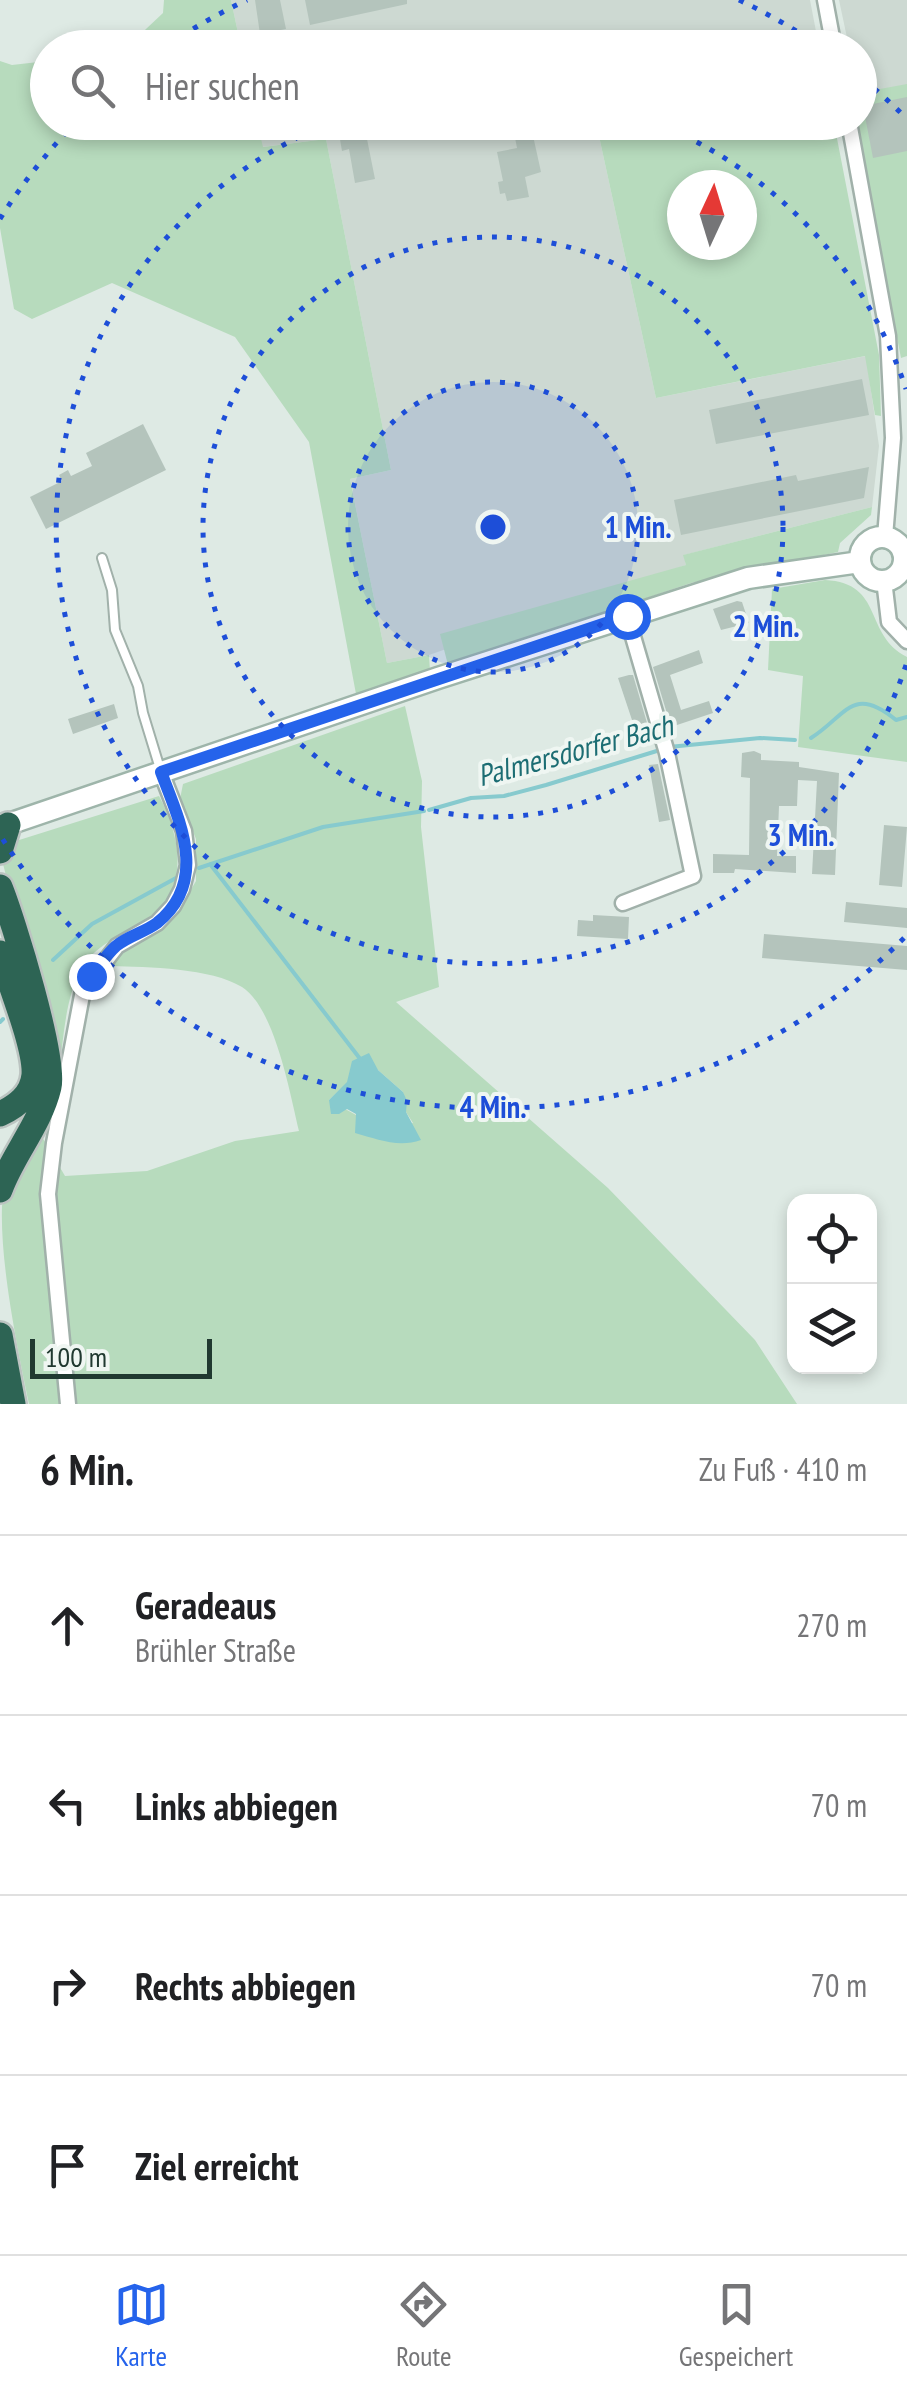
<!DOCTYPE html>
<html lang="de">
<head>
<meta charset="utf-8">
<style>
	:root { --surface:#fff; --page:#f6f6f6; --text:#202124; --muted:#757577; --line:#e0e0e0; --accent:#2563eb }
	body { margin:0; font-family:"PT Sans Narrow",sans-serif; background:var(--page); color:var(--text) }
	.controls { position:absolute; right:30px; bottom:30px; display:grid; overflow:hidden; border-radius:20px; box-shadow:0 5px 15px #0003 }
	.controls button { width:90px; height:90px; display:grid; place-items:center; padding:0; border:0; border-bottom:2px solid var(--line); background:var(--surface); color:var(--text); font:50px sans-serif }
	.compass { position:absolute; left:667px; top:170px; width:90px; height:90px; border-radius:50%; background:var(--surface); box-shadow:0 5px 15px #0003; rotate:4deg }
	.scale { position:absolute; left:30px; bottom:25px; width:182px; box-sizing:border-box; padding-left:10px; border:5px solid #203930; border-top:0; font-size:28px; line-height:35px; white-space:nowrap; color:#203930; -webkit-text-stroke:8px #eff6f2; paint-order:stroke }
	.stop { position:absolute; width:30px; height:30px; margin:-22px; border:8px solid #2563eb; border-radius:50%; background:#fff }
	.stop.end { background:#2563eb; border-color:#fff; box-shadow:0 2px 10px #0008 }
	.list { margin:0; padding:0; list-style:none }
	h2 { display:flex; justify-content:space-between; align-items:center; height:130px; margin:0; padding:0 40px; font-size:42px }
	h2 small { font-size:32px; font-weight:400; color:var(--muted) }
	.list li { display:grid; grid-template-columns:65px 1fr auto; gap:30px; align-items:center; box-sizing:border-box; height:180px; padding:0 40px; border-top:2px solid var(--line) }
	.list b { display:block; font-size:38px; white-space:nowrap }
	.list p { margin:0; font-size:32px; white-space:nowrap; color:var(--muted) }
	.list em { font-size:32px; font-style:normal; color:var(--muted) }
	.icon { flex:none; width:55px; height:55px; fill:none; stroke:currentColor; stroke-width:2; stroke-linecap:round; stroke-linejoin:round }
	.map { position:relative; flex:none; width:907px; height:1404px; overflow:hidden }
	.search { position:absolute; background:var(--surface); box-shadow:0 5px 15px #0003; left:30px; right:30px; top:30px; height:110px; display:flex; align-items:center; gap:25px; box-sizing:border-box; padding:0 35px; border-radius:55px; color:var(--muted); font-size:38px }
	.sheet { height:850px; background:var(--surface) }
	nav { display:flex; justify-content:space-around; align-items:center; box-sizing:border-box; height:140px; border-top:2px solid var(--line); background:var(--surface); font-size:28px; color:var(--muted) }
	nav a { display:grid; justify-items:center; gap:5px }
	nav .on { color:var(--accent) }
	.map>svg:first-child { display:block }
	.built { fill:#cdd9d2 }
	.green { fill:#b7dbbd; fill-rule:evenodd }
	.water { fill:#87cace }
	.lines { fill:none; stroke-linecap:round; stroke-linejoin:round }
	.stream { stroke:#87cace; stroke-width:4 }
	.building { fill:#b4c4bc }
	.lane-casing { stroke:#a1b1aa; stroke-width:12 }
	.street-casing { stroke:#a1b1aa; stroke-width:19 }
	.secondary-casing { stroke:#9eb5aa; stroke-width:25 }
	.highway-casing { stroke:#bcc4c1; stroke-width:30 }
	.lane { stroke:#fff; stroke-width:8 }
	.street { stroke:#fff; stroke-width:14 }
	.secondary { stroke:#fff; stroke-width:20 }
	.highway { stroke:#2d6454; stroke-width:25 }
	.route { stroke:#2563eb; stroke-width:12 }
	.ring { fill:none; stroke:#1d4ed8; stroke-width:5; stroke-dasharray:5 10 }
	.labels { text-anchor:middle; stroke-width:8; stroke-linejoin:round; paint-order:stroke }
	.water-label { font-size:30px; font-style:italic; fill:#1c6d73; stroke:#eff6f2 }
	.centre { fill:#1d4ed8; stroke:#eff6f2; stroke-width:5 }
	.ring-label { font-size:30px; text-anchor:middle; font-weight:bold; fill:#1d4ed8; stroke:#eff6f2; stroke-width:8; stroke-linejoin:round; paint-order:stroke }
</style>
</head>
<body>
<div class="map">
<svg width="907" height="1404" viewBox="0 0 907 1404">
	<rect width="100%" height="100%" fill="#deeae4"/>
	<path class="built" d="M 231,0 L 810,0 L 819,47 L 241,47 Z
		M 839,0 L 907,0 L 907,88 L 860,98 L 860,48 L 849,47 Z
		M 257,123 L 618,123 L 597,127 L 656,398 L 866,356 L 879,446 L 872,507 L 684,555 L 686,565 L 429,655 L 387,663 L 350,479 L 391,470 L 326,139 L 262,147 Z"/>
	<path class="green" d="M 164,0 L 231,0 L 241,47 L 122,47 L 129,45 L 163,13 Z
		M 0,61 L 12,65 L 47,61 L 48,122 L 257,123 L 263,147 L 326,139 L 391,470 L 350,479 L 387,663 L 429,655 L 430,672 L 356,694 L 309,442 L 235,337 L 112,283 L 32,319 L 14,309 L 0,228 Z
		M 867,83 L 869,91 L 907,84 L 907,356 L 901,358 L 855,123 L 860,122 L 860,84 Z
		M 618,123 L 834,123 L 879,355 L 881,416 L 875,415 L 865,356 L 656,398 L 597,127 ZM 682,185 L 742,185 L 742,245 L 682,245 Z
		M 872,507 L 871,515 L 840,543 L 838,552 L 691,583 L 448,665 L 440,634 L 686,565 L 683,555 Z
		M 825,580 C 885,583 863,635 907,657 L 907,762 L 798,747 L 803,676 L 768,670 L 772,589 Z
		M 405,706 L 422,781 L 421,827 L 439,987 L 396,1002 L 608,1188 L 755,1340 L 797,1404 L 29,1404 C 17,1347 0,1263 2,1206 C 9,1179 23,1154 38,1130 L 65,1176 L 147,1171 L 235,1141 L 299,1131 C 290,1094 275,1008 242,987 C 211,968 148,967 111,966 L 132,943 L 162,928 L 175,917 L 196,881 L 196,839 L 180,799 L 183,784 ZM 378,1070 L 403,1092 L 406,1112 L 413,1123 L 356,1133 L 356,1115 L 329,1100 L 348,1082 Z
		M 159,796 C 181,837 191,890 145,920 C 124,934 97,944 83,966 C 66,994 64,1033 60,1064 L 27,958 L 2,860 L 16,841 Z"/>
	<path class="water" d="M 369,1053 L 378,1070 L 403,1092 L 407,1101 L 406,1112 L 421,1140 C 398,1148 377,1139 355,1133 L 356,1114 L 347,1109 L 339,1114 L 331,1114 L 329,1100 L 347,1082 L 352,1061 Z"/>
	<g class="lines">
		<path class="stream" d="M 811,738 C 846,716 852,684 896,720 L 907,717
			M 669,747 L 760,738 L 795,740
			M 429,810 L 471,798 L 504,796 L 546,785 L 660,750
			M 210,864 L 361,1060
			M 199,868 L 323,827 L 424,811
			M 53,960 L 92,924 L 176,878
			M 0,1022 L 3,1019"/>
	</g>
	<path class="building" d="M 255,0 L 280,0 L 286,29 L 260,34 Z
		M 305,0 L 407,0 L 407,4 L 310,25 Z
		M 907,97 L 907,151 L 873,158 L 863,106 Z
		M 337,122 L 372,122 L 375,137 L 367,139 L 375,179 L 355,183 L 349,149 L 342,151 Z
		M 512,122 L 530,122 L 541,172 L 525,177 L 529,197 L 507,201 L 505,193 L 500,194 L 498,182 L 503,181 L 497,152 L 517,148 Z
		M 862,379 L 869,415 L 716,444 L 709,410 Z
		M 143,424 L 166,470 L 46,529 L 30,497 L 62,481 L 59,475 L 68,470 L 71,476 L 92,466 L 86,453 Z
		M 869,467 L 864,498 L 681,535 L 674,500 L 796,475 L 798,481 Z
		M 737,601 L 742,602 L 749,623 L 721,630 L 713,609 Z
		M 699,650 L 703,663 L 670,675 L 681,710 L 709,701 L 713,713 L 671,727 L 653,667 Z
		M 629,675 L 633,675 L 650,733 L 638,738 L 618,678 Z
		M 114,704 L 118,718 L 73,734 L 68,719 Z
		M 754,751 L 761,754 L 761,760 L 799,762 L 799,767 L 839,773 L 835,875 L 812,874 L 817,781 L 798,780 L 797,806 L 779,806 L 777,856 L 796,856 L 796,873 L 735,869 L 734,873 L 713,873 L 713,854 L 749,855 L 750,778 L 741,777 L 742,753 Z
		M 658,764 L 670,820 L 659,822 L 649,765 Z
		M 884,825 L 907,827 L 902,887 L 879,885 Z
		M 846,902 L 907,908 L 907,928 L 844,922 Z
		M 593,915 L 629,917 L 628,939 L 577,936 L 578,920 L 593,921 Z
		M 764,934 L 907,946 L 907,970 L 762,958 Z"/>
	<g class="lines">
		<defs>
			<path id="lane" d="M 102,558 L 112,590 L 115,630 L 138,686 L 143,713 L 161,772"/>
			<path id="street" d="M 825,0 L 834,48
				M 849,122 L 888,336 L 893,438 L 885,537
				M 884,580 L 889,622 L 907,641
				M 623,903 L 693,876 L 667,753 L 627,616
				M 68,1404 L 48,1194 L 54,1143 L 83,990 L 117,946 L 157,923 L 173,906 L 182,889 L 188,865 L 184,831 L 161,772"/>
			<path id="secondary" d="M860 559a22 22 0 1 1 44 0a22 22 0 1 1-44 0Z
				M 0,827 L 438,678 L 748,578 L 860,562"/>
			<path id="highway" d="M 0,851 L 8,825
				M 0,887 C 13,919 56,1059 49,1087 C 40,1125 13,1154 0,1190
				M 0,953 C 9,982 36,1048 34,1075 C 32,1095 17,1106 0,1114
				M 0,1335 L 13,1404"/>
		</defs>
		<use href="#lane" class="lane-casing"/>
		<use href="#street" class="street-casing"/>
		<use href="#secondary" class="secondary-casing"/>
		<use href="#highway" class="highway-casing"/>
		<use href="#lane" class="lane"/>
		<use href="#street" class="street"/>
		<use href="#secondary" class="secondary"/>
		<use href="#highway" class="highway"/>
	</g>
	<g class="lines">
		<path class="route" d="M 91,976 C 99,966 107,954 116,946 C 128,936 145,932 157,923 C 209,881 180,822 161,772 L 627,616"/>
	</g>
	<circle cx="493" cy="527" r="145" fill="#1d4ed8" fill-opacity=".12"/>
	<g class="ring">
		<circle cx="493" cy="527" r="145"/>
		<circle cx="493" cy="527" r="290"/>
		<path d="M906 665A436 436 0 1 1 330 123M656 123A436 436 0 0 1 906 389"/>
		<path d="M904 938A581 581 0 0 1 0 835M0 219A581 581 0 0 1 75 123M168 45A581 581 0 0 1 247 0M739 0A581 581 0 0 1 818 45M863 79A581 581 0 0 1 904 116"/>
	</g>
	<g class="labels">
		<g class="water-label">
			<text transform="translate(575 751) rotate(-15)" y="10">Palmersdorfer Bach</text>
		</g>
	</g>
	<circle cx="493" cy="527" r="15" class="centre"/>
	<g class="ring-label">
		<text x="638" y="538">1 Min.</text>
		<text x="766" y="637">2 Min.</text>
		<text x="801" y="846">3 Min.</text>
		<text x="493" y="1118">4 Min.</text>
	</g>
</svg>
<div class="controls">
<button><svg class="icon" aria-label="locate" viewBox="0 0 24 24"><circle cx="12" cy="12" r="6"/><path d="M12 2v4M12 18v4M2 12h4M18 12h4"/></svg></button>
<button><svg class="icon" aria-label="layers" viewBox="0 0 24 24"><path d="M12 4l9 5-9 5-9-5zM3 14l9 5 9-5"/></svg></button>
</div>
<svg class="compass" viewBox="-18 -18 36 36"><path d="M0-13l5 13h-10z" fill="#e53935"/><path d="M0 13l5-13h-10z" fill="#757577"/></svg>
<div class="scale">100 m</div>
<div class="stop" style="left:627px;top:616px"></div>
<div class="stop end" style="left:91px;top:976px"></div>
<div class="search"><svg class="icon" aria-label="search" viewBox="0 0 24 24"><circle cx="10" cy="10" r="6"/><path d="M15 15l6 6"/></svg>Hier suchen</div>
</div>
<section class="sheet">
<h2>6 Min.<small>Zu Fuß · 410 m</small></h2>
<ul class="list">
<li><svg class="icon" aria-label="ahead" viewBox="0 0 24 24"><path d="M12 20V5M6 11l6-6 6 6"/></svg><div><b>Geradeaus</b><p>Brühler Straße</p></div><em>270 m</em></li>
<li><svg class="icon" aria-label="left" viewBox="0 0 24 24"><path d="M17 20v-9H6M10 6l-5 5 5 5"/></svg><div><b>Links abbiegen</b></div><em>70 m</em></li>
<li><svg class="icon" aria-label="right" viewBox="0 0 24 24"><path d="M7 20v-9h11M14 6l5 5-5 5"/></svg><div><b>Rechts abbiegen</b></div><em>70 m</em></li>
<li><svg class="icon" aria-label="arrive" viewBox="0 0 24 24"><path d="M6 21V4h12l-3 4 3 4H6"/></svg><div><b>Ziel erreicht</b></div></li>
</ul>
</section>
<nav>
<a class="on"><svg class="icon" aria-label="map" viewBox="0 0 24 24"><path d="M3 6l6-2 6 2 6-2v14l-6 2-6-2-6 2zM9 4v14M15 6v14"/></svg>Karte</a>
<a><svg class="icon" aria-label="directions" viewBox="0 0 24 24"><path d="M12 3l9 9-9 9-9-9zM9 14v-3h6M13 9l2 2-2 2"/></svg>Route</a>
<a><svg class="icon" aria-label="saved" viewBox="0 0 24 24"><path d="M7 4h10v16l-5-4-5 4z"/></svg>Gespeichert</a>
</nav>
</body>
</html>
